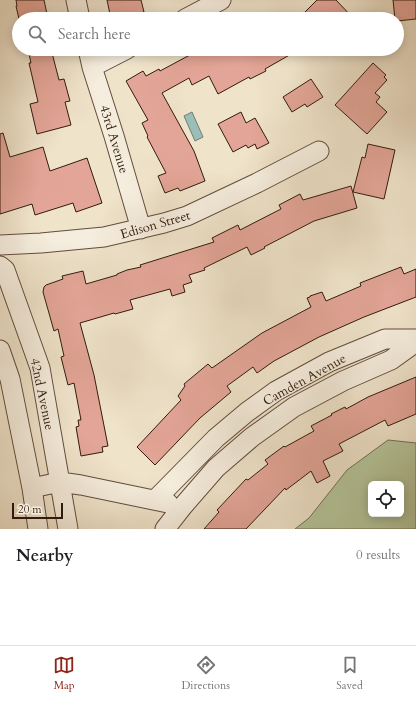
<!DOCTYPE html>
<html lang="en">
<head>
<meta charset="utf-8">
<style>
	:root { --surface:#fff; --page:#f6f6f6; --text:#202124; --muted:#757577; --line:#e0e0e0; --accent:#8f2418 }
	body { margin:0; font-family:Cardo,serif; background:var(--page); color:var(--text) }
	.controls { position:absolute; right:12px; bottom:12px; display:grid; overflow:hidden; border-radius:6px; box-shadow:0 2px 10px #0003 }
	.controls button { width:36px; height:36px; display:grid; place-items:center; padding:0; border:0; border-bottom:1px solid var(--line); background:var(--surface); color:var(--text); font:20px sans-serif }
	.scale { position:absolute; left:12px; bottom:10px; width:51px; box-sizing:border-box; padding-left:4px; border:2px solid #321b0e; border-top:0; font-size:11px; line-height:14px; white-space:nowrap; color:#321b0e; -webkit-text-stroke:3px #f5eddd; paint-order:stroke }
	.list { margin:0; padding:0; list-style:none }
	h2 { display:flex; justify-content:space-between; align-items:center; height:52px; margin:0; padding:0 16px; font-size:17px }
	h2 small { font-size:13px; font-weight:400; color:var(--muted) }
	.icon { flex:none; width:22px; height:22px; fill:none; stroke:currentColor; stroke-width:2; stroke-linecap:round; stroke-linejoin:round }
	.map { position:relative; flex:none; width:416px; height:529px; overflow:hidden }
	.search { position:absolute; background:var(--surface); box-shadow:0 2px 10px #0003; left:12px; right:12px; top:12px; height:44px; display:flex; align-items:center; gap:10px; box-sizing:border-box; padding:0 14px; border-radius:22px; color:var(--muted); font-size:15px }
	.sheet { height:116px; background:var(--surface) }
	nav { display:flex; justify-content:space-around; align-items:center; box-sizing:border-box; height:56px; border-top:1px solid var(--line); background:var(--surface); font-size:11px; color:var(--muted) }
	nav a { display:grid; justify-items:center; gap:2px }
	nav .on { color:var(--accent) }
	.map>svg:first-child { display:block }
	.green { fill:#b5c59a; stroke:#747054; fill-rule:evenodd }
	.water { fill:#9abeb8; stroke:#707d74 }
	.building { fill:#e3a597; stroke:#321b0e }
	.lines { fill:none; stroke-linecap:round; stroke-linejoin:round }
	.minor-casing { stroke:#614d3d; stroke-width:21 }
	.minor { stroke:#f5eddd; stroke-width:19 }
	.labels { text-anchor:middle; stroke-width:3; stroke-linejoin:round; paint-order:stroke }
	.street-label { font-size:13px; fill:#321b0e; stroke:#f5eddd }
</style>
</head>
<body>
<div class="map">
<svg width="416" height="529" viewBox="0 0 416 529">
	<rect width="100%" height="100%" fill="#efe3ca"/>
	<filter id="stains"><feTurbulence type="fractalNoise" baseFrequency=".005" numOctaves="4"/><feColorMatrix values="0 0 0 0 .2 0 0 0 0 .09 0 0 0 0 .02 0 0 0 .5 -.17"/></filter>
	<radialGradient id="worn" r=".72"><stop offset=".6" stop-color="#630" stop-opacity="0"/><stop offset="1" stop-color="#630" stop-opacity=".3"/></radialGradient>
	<path class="green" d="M 388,440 L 416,443 L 416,529 L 295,529 L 309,518 L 347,470 ZM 371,484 L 401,484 L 401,514 L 371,514 Z"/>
	<path class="water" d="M 192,112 L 203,137 L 195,141 L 184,116 Z"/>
	<path class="building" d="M 16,0 L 44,0 L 48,19 L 19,19 L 16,6 L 17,6 Z
		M 107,0 L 141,0 L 144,12 L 130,15 L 131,19 L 111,19 Z
		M 317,0 L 336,0 L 354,19 L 298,19 Z
		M 393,0 L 416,0 L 416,19 L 397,21 L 397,19 L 395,19 Z
		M 28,49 L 51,49 L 59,80 L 64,79 L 70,101 L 65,102 L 71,125 L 37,134 L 30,104 L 38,102 L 29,63 L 31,63 Z
		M 201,49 L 300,49 L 265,69 L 266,71 L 250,79 L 249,77 L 218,94 L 209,76 L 192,85 L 189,78 L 162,93 L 194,151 L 205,181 L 180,191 L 178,188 L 165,193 L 158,176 L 166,173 L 147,137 L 148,136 L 142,123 L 148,120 L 126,81 L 143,71 L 146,76 L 159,69 L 160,71 Z
		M 373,63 L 386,75 L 384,77 L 387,80 L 375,93 L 380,97 L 376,102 L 387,112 L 367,134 L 335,105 Z
		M 311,79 L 323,97 L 307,107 L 305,104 L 292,112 L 283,97 Z
		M 241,112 L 246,123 L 255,118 L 269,143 L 257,149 L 255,144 L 248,148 L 246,145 L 233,152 L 218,124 Z
		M 3,133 L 10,157 L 43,147 L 50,171 L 87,158 L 102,203 L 76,212 L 73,203 L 35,215 L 32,204 L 0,214 L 0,134 Z
		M 368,144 L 395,150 L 384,199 L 353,192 L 362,157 L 365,158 Z
		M 351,186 L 357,208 L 314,221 L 264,247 L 265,248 L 251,255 L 247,247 L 204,268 L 205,270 L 189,275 L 192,282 L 183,285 L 185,292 L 172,296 L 170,289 L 130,300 L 133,309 L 115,314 L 114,313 L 80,323 L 94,375 L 108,446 L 102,447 L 103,452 L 81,456 L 76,427 L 79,426 L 78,420 L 81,420 L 74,383 L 68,385 L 61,357 L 64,356 L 58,329 L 54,331 L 43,292 L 44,287 L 46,285 L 63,279 L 62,276 L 83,271 L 86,284 L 117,275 L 117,274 L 127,270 L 141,267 L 140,265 L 214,242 L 212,238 L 238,225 L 240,230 L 281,209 L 279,205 L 300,194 L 303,200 Z
		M 401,267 L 404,274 L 416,269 L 416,297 L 364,317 L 319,337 L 274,361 L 257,373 L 253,367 L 227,386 L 231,392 L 200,418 L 155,465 L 137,447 L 181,400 L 178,396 L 185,386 L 184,384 L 208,364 L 212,368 L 262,333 L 311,307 L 307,298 L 310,297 L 310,296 L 322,292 L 326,301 L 361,286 L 360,283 Z
		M 416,377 L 416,414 L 388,426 L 385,420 L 339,444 L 343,451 L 323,461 L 330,476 L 317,483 L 311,471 L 286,490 L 285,488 L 246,529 L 204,529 L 219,512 L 217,510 L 246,479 L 248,480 L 268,464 L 265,460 L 284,446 L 285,447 L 314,431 L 311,426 L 332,415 L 331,414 L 345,407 L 346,409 L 368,397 Z"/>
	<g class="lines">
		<defs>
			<path id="minor" d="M 76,0 L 80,19
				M 185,19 L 221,0
				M 88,49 L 92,67 L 114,136 L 141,229
				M 92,67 L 127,49
				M 0,245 L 41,243 L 104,237 L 164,223 L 187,216 L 257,183 L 319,151
				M 0,266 L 5,270 L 40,368 L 68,529
				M 0,350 L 10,379 L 32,488 L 38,529
				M 32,488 L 60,482 L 81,485 L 168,503
				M 155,500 L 216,438 L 247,412 L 276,391 L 329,362 L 385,339 L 416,339
				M 165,529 L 183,506 L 216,468 L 252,437 L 294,407 L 343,381 L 391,360 L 416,342"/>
		</defs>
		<use href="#minor" class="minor-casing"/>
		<use href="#minor" class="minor"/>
	</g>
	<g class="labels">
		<g class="street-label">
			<text transform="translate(115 139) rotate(73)" y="5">43rd Avenue</text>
			<text transform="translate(155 224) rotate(-16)" y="5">Edison Street</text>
			<text transform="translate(304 379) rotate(-29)" y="5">Camden Avenue</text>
			<text transform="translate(43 394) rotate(78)" y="5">42nd Avenue</text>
		</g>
	</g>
	<rect width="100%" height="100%" filter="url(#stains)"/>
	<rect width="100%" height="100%" fill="url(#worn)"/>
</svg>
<div class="controls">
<button><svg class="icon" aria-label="locate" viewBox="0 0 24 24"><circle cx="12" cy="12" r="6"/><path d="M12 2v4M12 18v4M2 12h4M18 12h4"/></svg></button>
</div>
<div class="scale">20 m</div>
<div class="search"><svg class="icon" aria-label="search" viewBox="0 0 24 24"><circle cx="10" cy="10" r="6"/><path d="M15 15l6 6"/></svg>Search here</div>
</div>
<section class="sheet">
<h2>Nearby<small>0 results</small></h2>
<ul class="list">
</ul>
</section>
<nav>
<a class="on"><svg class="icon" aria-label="map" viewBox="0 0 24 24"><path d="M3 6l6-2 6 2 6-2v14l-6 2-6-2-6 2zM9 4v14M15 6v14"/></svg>Map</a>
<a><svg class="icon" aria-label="directions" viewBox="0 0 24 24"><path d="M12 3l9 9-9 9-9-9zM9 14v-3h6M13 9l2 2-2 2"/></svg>Directions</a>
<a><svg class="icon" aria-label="saved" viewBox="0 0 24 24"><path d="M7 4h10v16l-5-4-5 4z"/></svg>Saved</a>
</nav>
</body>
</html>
